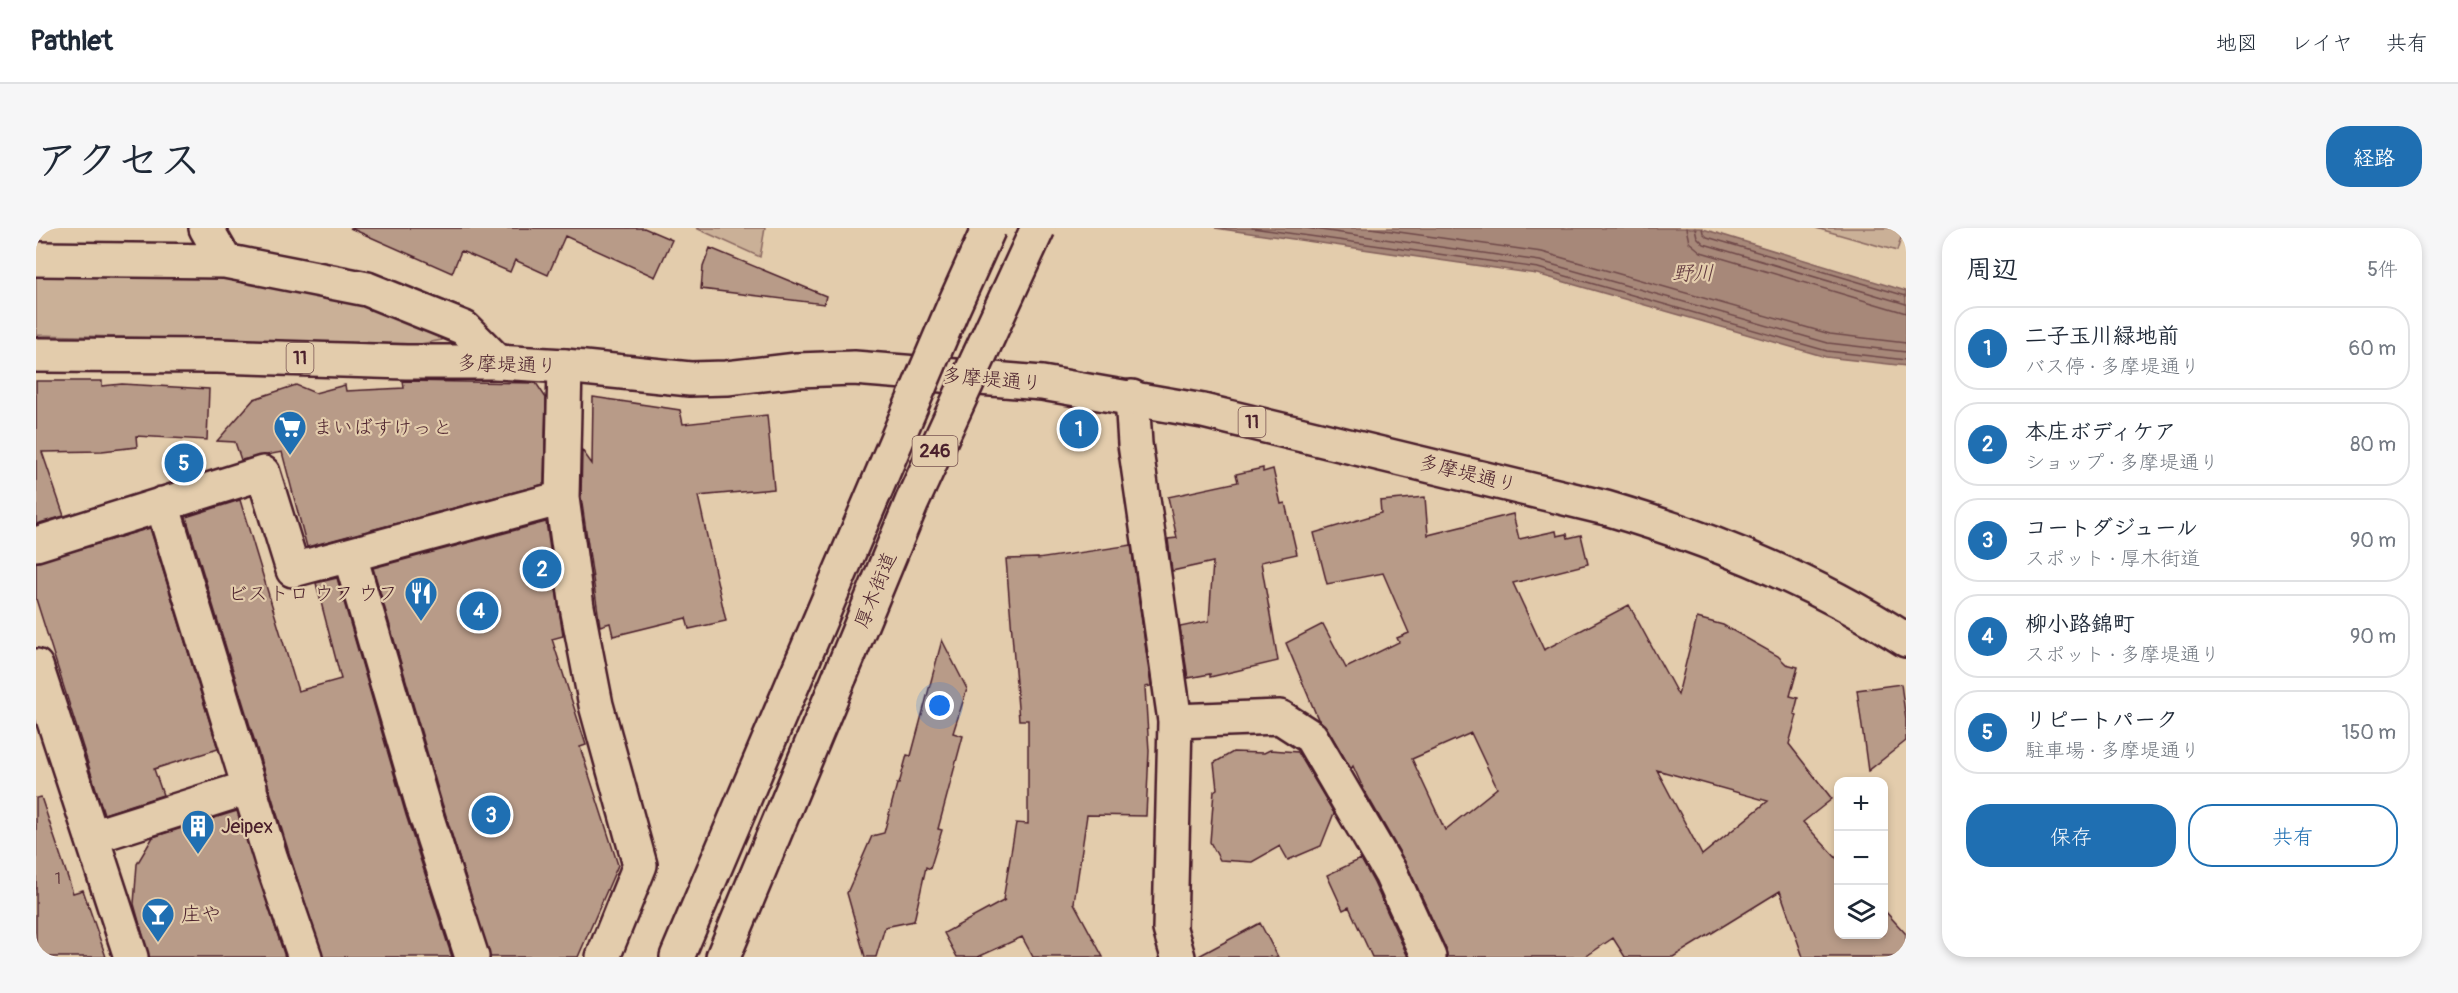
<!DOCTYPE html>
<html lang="ja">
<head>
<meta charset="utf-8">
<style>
	:root { --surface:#fff; --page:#f6f6f7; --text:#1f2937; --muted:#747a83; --line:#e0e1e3; --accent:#1f6fb2 }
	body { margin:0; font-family:Pangolin,"Klee One",sans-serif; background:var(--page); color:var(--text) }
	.controls { position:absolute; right:18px; bottom:18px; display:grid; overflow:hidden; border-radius:12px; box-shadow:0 3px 9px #0003 }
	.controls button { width:54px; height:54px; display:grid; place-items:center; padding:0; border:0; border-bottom:2px solid var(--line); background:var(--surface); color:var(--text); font:30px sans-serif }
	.you { position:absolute; left:904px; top:478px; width:21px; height:21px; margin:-15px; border:4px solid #fff; border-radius:50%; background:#1a73e8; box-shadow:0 0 0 9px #1a73e833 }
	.badge { display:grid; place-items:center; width:39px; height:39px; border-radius:50%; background:var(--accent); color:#fff; font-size:20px; font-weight:700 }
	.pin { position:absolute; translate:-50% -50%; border:3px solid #fff; box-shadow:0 2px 6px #0006 }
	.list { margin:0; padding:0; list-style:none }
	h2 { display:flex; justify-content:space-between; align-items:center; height:78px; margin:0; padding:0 24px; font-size:26px }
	h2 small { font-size:20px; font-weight:400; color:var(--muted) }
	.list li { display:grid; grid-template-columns:39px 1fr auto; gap:18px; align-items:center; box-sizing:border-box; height:84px; margin:0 12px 12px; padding:0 12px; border:2px solid var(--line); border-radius:24px }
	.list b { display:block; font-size:22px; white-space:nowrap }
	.list p { margin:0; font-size:20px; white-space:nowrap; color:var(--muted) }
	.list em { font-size:20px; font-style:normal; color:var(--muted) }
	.actions { display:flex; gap:12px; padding:18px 24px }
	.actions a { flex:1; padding:14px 0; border:2px solid var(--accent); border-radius:24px; text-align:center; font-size:21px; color:var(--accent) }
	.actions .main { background:var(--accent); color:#fff }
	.icon { flex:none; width:33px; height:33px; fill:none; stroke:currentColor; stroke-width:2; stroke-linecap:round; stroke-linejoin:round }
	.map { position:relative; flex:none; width:1870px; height:729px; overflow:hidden; border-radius:24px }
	header { display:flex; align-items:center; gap:36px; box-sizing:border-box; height:84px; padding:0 30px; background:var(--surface); border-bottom:2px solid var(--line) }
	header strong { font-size:28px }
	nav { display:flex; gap:33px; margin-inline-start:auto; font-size:21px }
	.intro { display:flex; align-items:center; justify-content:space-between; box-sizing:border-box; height:144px; padding:0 36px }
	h1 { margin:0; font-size:42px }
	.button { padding:15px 27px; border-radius:24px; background:var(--accent); color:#fff; font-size:21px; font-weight:700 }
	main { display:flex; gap:36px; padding:0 36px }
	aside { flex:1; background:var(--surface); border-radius:24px; box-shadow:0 3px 9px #0003 }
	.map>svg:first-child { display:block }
	.green { fill:#cab097; stroke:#8a6861; stroke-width:1.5 }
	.water { fill:#a78879; stroke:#825e5a; stroke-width:1.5 }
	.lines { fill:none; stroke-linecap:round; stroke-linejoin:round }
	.shore { stroke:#6f494a; stroke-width:1.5 }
	.building { fill:#b89b88; stroke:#4a1f2b; stroke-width:1.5; fill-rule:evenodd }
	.minor-casing { stroke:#4a1f2b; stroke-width:38 }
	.major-casing { stroke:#4a1f2b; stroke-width:38 }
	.highway-casing { stroke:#4a1f2b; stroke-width:38 }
	.minor { stroke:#e3ccac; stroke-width:33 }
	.major { stroke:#e3ccac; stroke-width:33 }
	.highway { stroke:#e3ccac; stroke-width:33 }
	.highway-bridge-casing { stroke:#4a1f2b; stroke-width:38; stroke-linecap:butt }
	.highway-bridge { stroke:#e3ccac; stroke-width:33 }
	.labels { text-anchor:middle; stroke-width:4.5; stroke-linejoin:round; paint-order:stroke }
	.number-label { font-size:16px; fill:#663e42 }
	.shield { fill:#e3ccac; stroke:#785352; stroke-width:1.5 }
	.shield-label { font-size:18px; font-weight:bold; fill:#4a1f2b }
	.street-label { font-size:20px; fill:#4a1f2b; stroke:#e3ccac }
	.poi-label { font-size:20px; fill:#4a1f2b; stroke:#e3ccac; text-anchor:start }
	.water-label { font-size:21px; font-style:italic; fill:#5d343b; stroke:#e3ccac }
</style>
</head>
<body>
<header>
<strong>Pathlet</strong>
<nav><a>地図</a><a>レイヤ</a><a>共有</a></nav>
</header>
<div class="intro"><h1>アクセス</h1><a class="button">経路</a></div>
<main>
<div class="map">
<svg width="1870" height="729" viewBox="0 0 1870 729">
	<rect width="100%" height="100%" fill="#e3ccac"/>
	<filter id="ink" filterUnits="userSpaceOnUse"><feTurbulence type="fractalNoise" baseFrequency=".0167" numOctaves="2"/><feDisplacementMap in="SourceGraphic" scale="12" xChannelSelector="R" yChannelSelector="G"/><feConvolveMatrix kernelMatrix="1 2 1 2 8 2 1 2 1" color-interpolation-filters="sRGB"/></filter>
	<g filter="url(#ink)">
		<path class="green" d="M 660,0 L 729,0 L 724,29 Z
			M 1780,0 L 1868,0 L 1861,23 Z
			M 0,42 L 162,44 L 293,61 L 406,108 L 406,112 L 384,116 L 0,107 Z"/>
		<path class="water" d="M 1179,0 L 1664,0 L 1870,63 L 1870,138 L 1790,129 L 1501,46 Z"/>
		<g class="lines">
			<path class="shore" d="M 1216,0 L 1502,40 L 1791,123 L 1870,132
				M 1270,0 L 1504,33 L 1792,115 L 1870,124
				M 1334,0 L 1506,24 L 1794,106 L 1870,115
				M 1650,0 L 1653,14 L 1665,24 L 1870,85
				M 1659,0 L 1661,9 L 1668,16 L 1870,76
				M 1666,0 L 1667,5 L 1671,9 L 1870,68"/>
		</g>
		<path class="building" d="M 314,0 L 608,0 L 636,12 L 619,49 L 529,8 L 512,47 L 479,32 L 474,44 L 425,23 L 416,45 Z
			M 674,20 L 790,68 L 788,76 L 665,61 L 667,39 Z
			M 0,153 L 66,153 L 66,158 L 86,156 L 173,161 L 171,212 L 100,208 L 101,219 L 66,223 L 6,224 L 28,288 L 0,296 Z
			M 367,153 L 500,155 L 510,170 L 508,256 L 271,319 L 246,224 L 205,232 L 199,214 L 181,213 L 218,171 L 260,157 L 279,165 L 309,157 L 310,163 L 368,160 Z
			M 557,169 L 644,182 L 647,196 L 731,187 L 738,261 L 662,268 L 690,393 L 653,401 L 650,390 L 577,408 L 574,395 L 564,398 L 545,269 L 546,222 L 556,236 Z
			M 1227,240 L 1227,244 L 1237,241 L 1245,276 L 1249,275 L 1261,326 L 1225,334 L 1242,433 L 1174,449 L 1174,446 L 1152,450 L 1144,399 L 1173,393 L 1177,334 L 1136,343 L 1132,311 L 1141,310 L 1132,269 L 1202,254 L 1200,246 Z
			M 1389,269 L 1392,307 L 1477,286 L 1483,311 L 1520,303 L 1521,308 L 1531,306 L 1532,310 L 1545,307 L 1552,336 L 1477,355 L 1508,422 L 1593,377 L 1642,467 L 1661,390 L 1687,397 L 1742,428 L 1750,436 L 1762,439 L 1754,468 L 1762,470 L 1758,486 L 1761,487 L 1753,516 L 1796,571 L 1767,594 L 1803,633 L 1803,706 L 1848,706 L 1848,682 L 1870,706 L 1870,729 L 1767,729 L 1744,663 L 1637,729 L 1589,729 L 1577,710 L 1549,729 L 1411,729 L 1410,721 L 1371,637 L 1327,560 L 1317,538 L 1315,541 L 1291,500 L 1282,491 L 1250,415 L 1287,396 L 1310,440 L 1363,414 L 1361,410 L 1373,405 L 1347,345 L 1291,356 L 1278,305 L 1345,285 L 1344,273 ZM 1435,505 L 1461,560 L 1409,602 L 1376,531 ZM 1621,542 L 1732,573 L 1666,627 Z
			M 204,272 L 262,463 L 305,451 L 280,355 L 301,350 L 370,587 L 416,729 L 287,729 L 253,625 L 150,289 Z
			M 510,294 L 527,408 L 516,411 L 550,517 L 544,519 L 582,637 L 542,729 L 454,729 L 406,575 L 337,340 Z
			M 114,300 L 182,521 L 118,541 L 127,567 L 68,586 L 0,371 L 0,334 Z
			M 1095,317 L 1115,458 L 1109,459 L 1113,523 L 1110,588 L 1051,587 L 1038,675 L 1067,729 L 997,729 L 986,709 L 942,729 L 921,729 L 908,705 L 969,672 L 967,672 L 980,595 L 992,596 L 992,492 L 983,492 L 970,331 L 1002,330 L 1002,331 Z
			M 906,412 L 931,461 L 917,505 L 927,508 L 902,601 L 906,602 L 894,641 L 890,639 L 878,693 L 849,699 L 840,729 L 829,729 L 811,665 L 836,608 L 848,605 L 861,556 L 863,556 L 871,527 L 875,528 Z
			M 1865,456 L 1870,492 L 1870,513 L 1832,543 L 1821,462 Z
			M 1234,522 L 1262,524 L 1298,585 L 1285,618 L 1252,632 L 1244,618 L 1216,634 L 1184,632 L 1174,614 L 1178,563 L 1181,561 L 1178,535 L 1197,524 L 1228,525 Z
			M 5,569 L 37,665 L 47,662 L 70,729 L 0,729 L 0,570 Z
			M 201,583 L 249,729 L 113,729 L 98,676 L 101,636 L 117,609 Z
			M 1325,631 L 1338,655 L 1372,729 L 1336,729 L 1313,679 L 1307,682 L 1291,647 Z
			M 1224,695 L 1242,729 L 1161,729 Z"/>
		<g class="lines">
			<defs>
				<path id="minor" d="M 170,0 L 189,33
					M 0,31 L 189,33 L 331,61 L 428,100 L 462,134
					M 529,138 L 526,270 L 541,379 L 560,477 L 604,637 L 567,729
					M 1096,169 L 1099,216 L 1139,493 L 1134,701 L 1142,729
					M 126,276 L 235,631 L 269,729
					M 0,316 L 227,245 L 257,342 L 526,270
					M 314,328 L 388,581 L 436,729
					M 0,438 L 95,729
					M 1139,493 L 1244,489 L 1275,509 L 1355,646 L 1393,729
					M 56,609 L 214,559"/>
				<path id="major" d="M 0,127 L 181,128 L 370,134 L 462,134 L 529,138 L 654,151 L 691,150 L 761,142 L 818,140 L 1006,155 L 1167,183 L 1570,280 C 1676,311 1777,352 1870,412"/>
				<path id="highway" d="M 641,729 L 767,432
					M 687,729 L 804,448"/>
			</defs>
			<use href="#minor" class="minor-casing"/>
			<use href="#major" class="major-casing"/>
			<use href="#highway" class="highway-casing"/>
			<use href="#minor" class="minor"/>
			<use href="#major" class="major"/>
			<use href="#highway" class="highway"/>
			<defs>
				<path id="highway-bridge" d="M 767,432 L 916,82 L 953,0
					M 804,448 L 876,274 L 1002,0"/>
			</defs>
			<use href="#highway-bridge" class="highway-bridge-casing"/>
			<use href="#highway-bridge" class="highway-bridge"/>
		</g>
	</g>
	<defs>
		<symbol id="supermarket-pin" viewBox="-11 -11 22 30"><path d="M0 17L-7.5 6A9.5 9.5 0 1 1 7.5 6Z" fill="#1f6fb2" stroke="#e3ccac"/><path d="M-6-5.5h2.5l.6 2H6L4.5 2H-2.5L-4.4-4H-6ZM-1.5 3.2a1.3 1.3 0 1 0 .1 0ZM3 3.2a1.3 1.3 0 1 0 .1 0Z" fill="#fff"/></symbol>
		<symbol id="restaurant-pin" viewBox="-11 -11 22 30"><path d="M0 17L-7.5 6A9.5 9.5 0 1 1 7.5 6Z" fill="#1f6fb2" stroke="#e3ccac"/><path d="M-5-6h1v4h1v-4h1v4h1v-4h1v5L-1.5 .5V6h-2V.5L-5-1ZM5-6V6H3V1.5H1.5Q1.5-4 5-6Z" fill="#fff"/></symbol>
		<symbol id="building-pin" viewBox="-11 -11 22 30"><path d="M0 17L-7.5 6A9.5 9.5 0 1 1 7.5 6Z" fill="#1f6fb2" stroke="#e3ccac"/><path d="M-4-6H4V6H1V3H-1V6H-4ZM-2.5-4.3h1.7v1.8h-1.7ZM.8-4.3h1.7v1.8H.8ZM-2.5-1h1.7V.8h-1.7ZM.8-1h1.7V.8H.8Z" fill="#fff"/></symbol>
		<symbol id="bar-pin" viewBox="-11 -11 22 30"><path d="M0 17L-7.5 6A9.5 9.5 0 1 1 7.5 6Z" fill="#1f6fb2" stroke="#e3ccac"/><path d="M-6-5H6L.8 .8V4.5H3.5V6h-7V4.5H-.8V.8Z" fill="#fff"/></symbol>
	</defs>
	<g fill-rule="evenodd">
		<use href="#supermarket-pin" x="235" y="180" width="38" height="52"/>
		<use href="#restaurant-pin" x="366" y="346" width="38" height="52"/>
		<use href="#building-pin" x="143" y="579" width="38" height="52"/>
		<use href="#bar-pin" x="103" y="667" width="38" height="52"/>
	</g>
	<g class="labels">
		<g class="number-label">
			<text x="22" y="656">1</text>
		</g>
		<g class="shield">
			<rect x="250.5" y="115" width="27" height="30" rx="4.5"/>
			<rect x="1202.5" y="179" width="27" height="30" rx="4.5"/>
			<rect x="876.5" y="208" width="45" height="30" rx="4.5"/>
		</g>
		<g class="shield-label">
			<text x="264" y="136">11</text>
			<text x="1216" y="200">11</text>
			<text x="899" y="229">246</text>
		</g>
		<g class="street-label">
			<text transform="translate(471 136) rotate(2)" y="7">多摩堤通り</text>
			<text transform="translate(956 151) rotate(5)" y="7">多摩堤通り</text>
			<text transform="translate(1432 245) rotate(14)" y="7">多摩堤通り</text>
			<text transform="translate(839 362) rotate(-68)" y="7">厚木街道</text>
		</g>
		<g class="poi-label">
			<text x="277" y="206">まいばすけっと</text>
			<text x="362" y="372" text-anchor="end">ビストロ ウフ ウフ</text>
			<text x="185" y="605">Jeipex</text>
			<text x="145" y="693">庄や</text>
		</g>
		<g class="water-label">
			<text x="1657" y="52">野川</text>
		</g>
	</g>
</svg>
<div class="controls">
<button>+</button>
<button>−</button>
<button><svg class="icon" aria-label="layers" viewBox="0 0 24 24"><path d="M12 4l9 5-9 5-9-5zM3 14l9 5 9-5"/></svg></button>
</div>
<div class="you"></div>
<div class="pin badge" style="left:1043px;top:201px">1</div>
<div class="pin badge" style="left:506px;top:341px">2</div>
<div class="pin badge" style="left:455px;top:587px">3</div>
<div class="pin badge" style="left:443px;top:383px">4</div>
<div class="pin badge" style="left:148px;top:235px">5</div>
</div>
<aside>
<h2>周辺<small>5件</small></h2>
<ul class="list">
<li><span class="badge">1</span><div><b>二子玉川緑地前</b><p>バス停 · 多摩堤通り</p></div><em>60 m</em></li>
<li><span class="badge">2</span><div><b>本庄ボディケア</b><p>ショップ · 多摩堤通り</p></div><em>80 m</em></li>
<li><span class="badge">3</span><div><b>コートダジュール</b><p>スポット · 厚木街道</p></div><em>90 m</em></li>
<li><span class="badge">4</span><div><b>柳小路錦町</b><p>スポット · 多摩堤通り</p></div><em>90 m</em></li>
<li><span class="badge">5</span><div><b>リピートパーク</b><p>駐車場 · 多摩堤通り</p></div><em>150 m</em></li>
</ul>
<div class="actions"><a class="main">保存</a><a>共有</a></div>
</aside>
</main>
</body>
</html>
